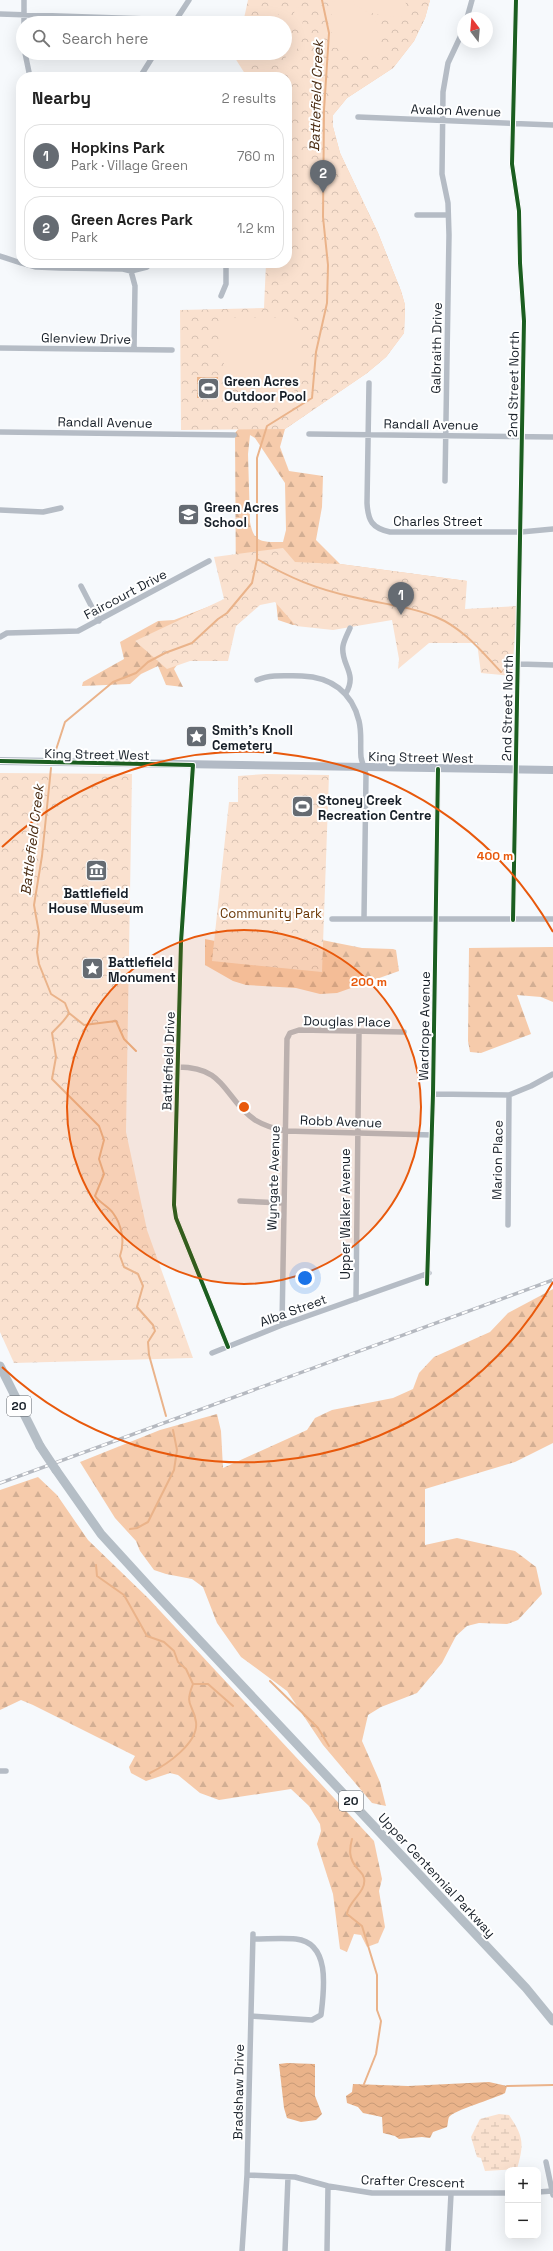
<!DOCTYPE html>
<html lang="en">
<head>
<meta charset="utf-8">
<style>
	:root { --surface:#fff; --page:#f2f2f2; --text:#222; --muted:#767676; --line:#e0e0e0; --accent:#656b72 }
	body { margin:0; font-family:"Space Grotesk",sans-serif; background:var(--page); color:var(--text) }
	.controls { position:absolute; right:12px; bottom:12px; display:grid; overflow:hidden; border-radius:8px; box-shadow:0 4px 16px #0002 }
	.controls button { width:36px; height:36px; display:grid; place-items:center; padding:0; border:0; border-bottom:1px solid var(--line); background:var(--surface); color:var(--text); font:20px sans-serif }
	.compass { position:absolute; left:457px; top:12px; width:36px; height:36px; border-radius:50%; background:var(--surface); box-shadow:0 4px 16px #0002; rotate:344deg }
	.you { position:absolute; left:305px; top:1278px; width:14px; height:14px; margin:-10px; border:3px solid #fff; border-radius:50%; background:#1a73e8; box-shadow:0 0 0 6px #1a73e833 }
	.badge { display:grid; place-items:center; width:26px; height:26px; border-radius:50%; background:var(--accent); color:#fff; font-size:13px; font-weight:700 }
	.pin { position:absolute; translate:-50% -33px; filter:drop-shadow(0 1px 2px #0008) }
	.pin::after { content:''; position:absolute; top:21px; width:14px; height:12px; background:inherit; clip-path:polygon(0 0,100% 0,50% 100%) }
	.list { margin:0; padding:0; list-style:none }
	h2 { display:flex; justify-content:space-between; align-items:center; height:52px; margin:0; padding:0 16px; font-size:17px }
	h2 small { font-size:13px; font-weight:400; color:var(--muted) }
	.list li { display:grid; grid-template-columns:26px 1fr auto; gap:12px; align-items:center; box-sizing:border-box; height:64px; margin:0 8px 8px; padding:0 8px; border:1px solid var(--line); border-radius:16px }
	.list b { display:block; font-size:15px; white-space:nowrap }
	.list p { margin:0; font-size:13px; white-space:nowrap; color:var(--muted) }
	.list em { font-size:13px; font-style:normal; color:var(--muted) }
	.icon { flex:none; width:22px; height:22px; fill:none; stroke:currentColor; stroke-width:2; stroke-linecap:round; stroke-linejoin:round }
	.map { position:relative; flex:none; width:553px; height:2251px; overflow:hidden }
	.search { position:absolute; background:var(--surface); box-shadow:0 4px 16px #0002; left:16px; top:16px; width:276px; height:44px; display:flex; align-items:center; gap:10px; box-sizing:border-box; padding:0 14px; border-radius:22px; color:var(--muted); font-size:15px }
	.panel { position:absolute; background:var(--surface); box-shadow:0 4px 16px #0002; left:16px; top:72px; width:276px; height:196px; border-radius:16px }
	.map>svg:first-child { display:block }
	.forest { fill:url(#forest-firs); fill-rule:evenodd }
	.wetland { fill:url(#wetland-marsh) }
	.park { fill:url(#park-crowns) }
	.pitch { fill:#fae1cf }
	.water { fill:url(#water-waves) }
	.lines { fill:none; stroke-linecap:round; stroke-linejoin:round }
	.stream { stroke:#eab38a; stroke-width:2 }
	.street { stroke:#b5bcc5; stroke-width:5.5 }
	.secondary { stroke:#b2bac5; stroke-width:8 }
	.primary { stroke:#b5bec6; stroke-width:9 }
	.rail-casing { stroke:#b5b9c0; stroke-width:3.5 }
	.rail { stroke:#fff; stroke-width:2; stroke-dasharray:6; stroke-linecap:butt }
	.primary-bridge { stroke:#b5bec6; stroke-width:9 }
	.cycleway-casing { stroke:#fff; stroke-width:6 }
	.cycleway { stroke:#1b5e20; stroke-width:4 }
	.ring { fill:none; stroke:#e8590c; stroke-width:2 }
	.labels { text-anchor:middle; stroke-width:4; stroke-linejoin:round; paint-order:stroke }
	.shield { fill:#fff; stroke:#5d6268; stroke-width:1 }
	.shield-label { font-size:12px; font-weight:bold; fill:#171f28 }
	.street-label { font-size:13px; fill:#171f28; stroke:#fff }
	.poi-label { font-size:13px; font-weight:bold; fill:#171f28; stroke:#fff; text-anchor:start }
	.park-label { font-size:13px; fill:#693605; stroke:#fff }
	.water-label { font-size:14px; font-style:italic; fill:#47280e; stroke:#fff }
	.centre { fill:#e8590c; stroke:#fff; stroke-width:2 }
	.ring-label { font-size:12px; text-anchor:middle; font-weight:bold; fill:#e8590c; stroke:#fff; stroke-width:4; stroke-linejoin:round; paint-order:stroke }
</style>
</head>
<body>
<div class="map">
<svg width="553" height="2251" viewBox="0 0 553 2251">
	<defs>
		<pattern id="forest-firs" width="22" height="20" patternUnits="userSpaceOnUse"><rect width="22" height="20" fill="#f6cbab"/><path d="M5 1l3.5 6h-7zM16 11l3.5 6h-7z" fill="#d2ae93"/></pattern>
		<pattern id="wetland-marsh" width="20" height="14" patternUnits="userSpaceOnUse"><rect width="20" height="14" fill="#fae1cf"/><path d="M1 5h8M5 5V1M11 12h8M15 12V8" fill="none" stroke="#d6c1b2"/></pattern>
		<pattern id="park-crowns" width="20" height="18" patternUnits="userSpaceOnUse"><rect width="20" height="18" fill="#fae1cf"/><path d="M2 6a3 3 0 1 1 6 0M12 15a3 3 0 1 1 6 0" fill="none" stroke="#d6c1b2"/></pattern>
		<pattern id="water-waves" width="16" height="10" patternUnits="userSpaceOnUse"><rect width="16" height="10" fill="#eab38a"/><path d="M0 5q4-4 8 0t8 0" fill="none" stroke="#c89a77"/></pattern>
	</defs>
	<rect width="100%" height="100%" fill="#f6f9fc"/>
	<path class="forest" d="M 430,0 L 425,18 L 414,41 L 393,68 L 347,98 L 333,115 L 333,127 L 340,153 L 378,233 L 401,291 L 405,305 L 404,333 L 386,357 L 367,373 L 285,429 L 280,447 L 289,471 L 323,476 L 322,507 L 316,540 L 340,564 L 467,581 L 326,624 L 293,625 L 278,620 L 276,601 L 258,604 C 236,630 206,648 177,665 L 174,669 L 183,687 L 166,685 L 158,666 L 141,674 L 130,684 L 82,686 L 83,682 L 124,659 L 120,642 L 158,621 L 174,620 L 236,596 L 235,433 L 246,420 L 297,386 L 287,156 ZM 250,435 L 255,438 L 285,483 L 286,530 L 283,542 C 263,542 254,544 250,522 L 248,454 Z
		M 205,939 L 220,942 L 322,940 L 362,948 L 393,949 L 396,950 L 399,971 L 337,993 L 320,994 L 296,988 L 246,985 L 233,981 L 205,965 Z
		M 553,947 L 553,1002 L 541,997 L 517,995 L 531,1034 L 481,1053 L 470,1052 L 468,1041 L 469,948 Z
		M 553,1289 L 553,1443 L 515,1462 L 425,1489 L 425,1545 L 457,1538 L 515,1551 L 536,1567 L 542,1594 L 518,1620 L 507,1624 L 479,1623 L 467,1626 L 456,1636 L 442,1663 L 417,1693 L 381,1707 L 368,1715 L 362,1741 L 380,1782 L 386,1806 L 372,1803 L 323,1745 L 287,1691 L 241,1657 L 217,1623 L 203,1587 L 192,1579 L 166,1574 L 154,1570 L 140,1551 L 136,1541 L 115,1518 L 80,1462 L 160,1430 L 217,1414 L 221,1431 L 223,1468 L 307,1430 L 315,1418 L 332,1410 L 393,1398 L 413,1389 L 419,1373 L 434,1357 L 490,1332 L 508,1313 Z
		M 38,1477 L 57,1495 L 88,1540 L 148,1598 L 374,1841 L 382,1879 L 379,1891 L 385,1927 L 378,1943 L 367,1947 L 361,1935 L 354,1934 L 347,1952 L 340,1949 L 333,1894 L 317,1844 L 321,1831 L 320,1824 L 309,1806 L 291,1789 L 219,1800 L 200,1793 L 178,1775 L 170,1773 L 146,1781 L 131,1773 L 129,1767 L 135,1756 L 33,1705 L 21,1700 L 0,1710 L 0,1490 Z"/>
	<path class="wetland" d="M 499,2114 L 509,2115 C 524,2137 524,2144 517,2169 L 485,2171 L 481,2158 L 477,2157 L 471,2137 L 480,2119 Z"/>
	<path class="park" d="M 248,0 L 430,0 L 425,18 L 414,41 L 393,68 L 347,98 L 333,115 L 333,127 L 340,153 L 378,233 L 401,291 L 405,305 L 404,333 L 386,357 L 367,373 L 285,429 L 181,430 L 180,310 L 264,308 L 266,263 L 287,263 L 287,77 L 247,77 L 235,58 L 236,53 L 285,53 L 285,23 L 243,23 Z
		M 283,548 L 295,562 L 340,564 L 467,581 L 465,609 L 517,606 L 512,676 L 481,673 L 477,643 L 429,643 L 398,669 L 399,659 L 392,620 L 333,630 L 296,626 L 275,602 L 260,605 L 236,626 L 228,661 L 190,661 L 167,669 L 135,641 L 224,599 L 214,557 Z
		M 0,773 L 132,774 L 126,1132 L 147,1230 L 193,1358 L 14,1363 L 0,1332 Z
		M 266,774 L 329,775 L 322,972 L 212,961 L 229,802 L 238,802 L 238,776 Z"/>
	<path class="pitch" d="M 352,0 L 405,0 L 407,8 L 402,16 C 385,17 365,15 352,0 Z
		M 347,1 C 378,15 383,25 378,58 L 332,47 L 332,2 Z
		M 269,4 L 279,5 L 277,23 L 267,23 Z
		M 282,6 L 291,7 L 289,28 L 285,27 L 285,23 L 280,23 Z
		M 295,7 L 304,8 L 302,29 L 292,28 Z
		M 288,41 L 298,43 L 295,64 L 285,62 Z
		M 221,318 L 294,318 L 299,323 L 299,387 L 269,409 C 245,394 221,373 219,344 C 218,336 220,326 221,318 Z"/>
	<path class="water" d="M 197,377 L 218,377 L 218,398 L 197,398 Z
		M 287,2063 L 315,2064 L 315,2096 L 322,2114 L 316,2120 L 301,2122 L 287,2118 L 284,2108 L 279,2064 Z
		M 489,2082 L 507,2086 L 505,2093 C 494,2099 454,2110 449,2117 C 448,2119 448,2124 447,2127 L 433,2132 L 430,2138 L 422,2137 L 399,2139 L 395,2136 L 383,2133 L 382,2117 L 363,2113 L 358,2107 L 347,2103 L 346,2096 L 352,2092 L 353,2084 L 408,2086 Z"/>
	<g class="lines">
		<path class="stream" d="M 257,559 C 290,578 316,589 353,597 C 381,604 410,606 436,617 C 463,628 482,652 501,672
			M 53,759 L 65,722 L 113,682 L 136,673 L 148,662 L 165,653 L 192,643 L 218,619 L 227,613 L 252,583 L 257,559 L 257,458 L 267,426 L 312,398 L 316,352 L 327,303 L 328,265 L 323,217 L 324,110 L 329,33 L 322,0
			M 51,768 L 42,856 L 34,905 L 39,933 L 37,952 L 39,964 L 51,994 L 65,1003 L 69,1013 C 65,1021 58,1026 52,1033 L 56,1057 L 52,1079 L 99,1126 L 104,1140 L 99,1159 L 104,1174 L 95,1196 C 100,1203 109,1207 113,1213 C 122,1225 125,1242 120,1256 L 124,1267 L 138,1274 L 143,1286 L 137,1307 L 153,1325 L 155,1331 L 148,1342 L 149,1355 L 166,1416
			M 69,1013 L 84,1025 L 116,1021 L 124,1039 L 136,1051
			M 130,1529 L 137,1528 L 148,1522 L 174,1470 L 177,1450 L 173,1430
			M 96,1565 L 97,1576 L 124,1595 L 147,1636 L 164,1642 L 174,1651 L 178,1662 L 186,1669 L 193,1684 L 208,1684 L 233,1706
			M 270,1681 L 318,1728 L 329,1746
			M 150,1773 C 166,1765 199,1743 196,1722 C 193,1702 184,1707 193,1684
			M 352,1839 C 349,1850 349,1859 357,1868 C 360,1872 363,1873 364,1878 C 367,1892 348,1901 347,1914 L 362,1926 L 377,1975 L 377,2010 L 381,2021 L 376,2054 L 364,2084
			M 507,2086 L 553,2085"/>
		<path class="street" d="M 0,14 L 149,19 L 158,23
			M 467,18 L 472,0
			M 24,23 L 24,0
			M 174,23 L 189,0
			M 25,53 L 30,77
			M 140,77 L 155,53
			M 358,117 L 553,125
			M 417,215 L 448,215
			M 0,256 L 21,263
			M 22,263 L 36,267 L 60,268 L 123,269 L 131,271 L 147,267
			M 131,271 L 135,286 L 134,349
			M 221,296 L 226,284 L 226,263
			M 0,348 L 172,350
			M 369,383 L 367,503 C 368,521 372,528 390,532 L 521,532 L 553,529
			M 0,432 L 234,435
			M 309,434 L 553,437
			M 445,481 L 449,235 L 448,203 L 442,174 L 443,92 L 448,63 L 463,31
			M 0,510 L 43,512 L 61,508
			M 81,586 L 99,621
			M 0,637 L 7,633 L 78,631 L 209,561
			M 519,664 L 553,665
			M 257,680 C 271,674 287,676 302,676 C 331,677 352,692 359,721 C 362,733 360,745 361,757 C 362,763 365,769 366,775 L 364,918
			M 346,693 C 358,673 340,664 343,646 C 344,640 348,633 350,628
			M 193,765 L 181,942 L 174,1205 L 176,1218 L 228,1347
			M 332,919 L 553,919
			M 513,920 L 524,321 L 520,263 L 519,211 L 512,164 L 516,0
			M 178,1067 C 227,1067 223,1098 255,1120 C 265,1126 275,1129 286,1131 L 432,1135
			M 433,1094 L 509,1095 L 531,1086 L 553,1074
			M 240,1201 L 283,1203
			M 508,1225 L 509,1095
			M 427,1284 L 433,1094 L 438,769
			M 356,1299 L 359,1032
			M 282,1325 L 287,1039 L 290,1033 L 299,1030 L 404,1032
			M 212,1353 L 282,1325 L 429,1273
			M 0,1771 L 6,1771
			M 251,2016 L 312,2020 L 321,2015 C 324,1990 331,1943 296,1939 C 282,1938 267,1939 253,1939
			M 546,2162 L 553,2195
			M 247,2175 L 295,2177 L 328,2186 L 372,2193 L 508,2193
			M 538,2192 L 552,2191
			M 242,2251 L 247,2175 L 253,1934
			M 285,2251 L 288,2177
			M 327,2251 L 328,2186
			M 448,2251 L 451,2194"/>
		<path class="secondary" d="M 0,761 L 553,770"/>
		<path class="primary" d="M 0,1366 L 40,1446
			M 56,1470 L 101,1534 L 153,1591 L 526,1988 L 553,2021"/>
		<defs>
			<path id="rail" d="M 0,1483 L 553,1280"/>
		</defs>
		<use href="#rail" class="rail-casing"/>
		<use href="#rail" class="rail"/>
		<path class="primary-bridge" d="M 40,1446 L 56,1470"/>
		<defs>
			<path id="cycleway" d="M 0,761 L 193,765 L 181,942 L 174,1205 L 176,1218 L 228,1347
				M 513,920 L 524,321 L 520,263 L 519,211 L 512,164 L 516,0
				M 427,1284 L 433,1094 L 438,769"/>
		</defs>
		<use href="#cycleway" class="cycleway-casing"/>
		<use href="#cycleway" class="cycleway"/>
	</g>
	<circle cx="244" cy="1107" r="177" fill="#e8590c" fill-opacity=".12"/>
	<g class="ring">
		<circle cx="244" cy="1107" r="177"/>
		<path d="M553 1282A355 355 0 0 1 2 1367M2 847A355 355 0 0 1 553 932"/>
	</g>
	<defs>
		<symbol id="stadium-square" viewBox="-11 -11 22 22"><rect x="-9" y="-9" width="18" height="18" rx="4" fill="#656b72" stroke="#fff"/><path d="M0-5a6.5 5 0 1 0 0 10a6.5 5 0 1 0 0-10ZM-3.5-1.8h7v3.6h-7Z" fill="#fff"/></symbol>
		<symbol id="school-square" viewBox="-11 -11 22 22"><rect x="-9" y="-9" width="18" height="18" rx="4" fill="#656b72" stroke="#fff"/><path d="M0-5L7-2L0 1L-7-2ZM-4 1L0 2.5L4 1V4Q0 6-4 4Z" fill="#fff"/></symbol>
		<symbol id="sight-square" viewBox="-11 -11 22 22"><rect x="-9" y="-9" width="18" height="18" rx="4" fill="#656b72" stroke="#fff"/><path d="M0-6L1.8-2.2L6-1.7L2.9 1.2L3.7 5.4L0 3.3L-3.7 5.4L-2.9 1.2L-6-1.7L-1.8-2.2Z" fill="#fff"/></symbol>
		<symbol id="museum-square" viewBox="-11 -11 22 22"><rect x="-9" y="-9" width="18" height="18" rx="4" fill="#656b72" stroke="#fff"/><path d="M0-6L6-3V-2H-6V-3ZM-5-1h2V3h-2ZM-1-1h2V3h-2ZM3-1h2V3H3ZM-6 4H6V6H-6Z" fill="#fff"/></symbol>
	</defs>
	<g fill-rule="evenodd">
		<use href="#stadium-square" x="196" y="376" width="25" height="25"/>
		<use href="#school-square" x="176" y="502" width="25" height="25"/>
		<use href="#sight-square" x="184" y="724" width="25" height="25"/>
		<use href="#stadium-square" x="290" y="794" width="25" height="25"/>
		<use href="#museum-square" x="84" y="858" width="25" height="25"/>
		<use href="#sight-square" x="80" y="956" width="25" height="25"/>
	</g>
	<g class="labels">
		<g class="shield">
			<rect x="7" y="1396" width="24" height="20" rx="3"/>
			<rect x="339" y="1791" width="24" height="20" rx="3"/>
		</g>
		<g class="shield-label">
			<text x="19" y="1410">20</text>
			<text x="351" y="1805">20</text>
		</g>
		<g class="street-label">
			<text transform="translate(456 110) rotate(2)" y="5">Avalon Avenue</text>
			<text transform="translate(86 338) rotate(1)" y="5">Glenview Drive</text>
			<text transform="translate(436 348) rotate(-89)" y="5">Galbraith Drive</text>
			<text transform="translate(513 384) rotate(-89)" y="5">2nd Street North</text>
			<text transform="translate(105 422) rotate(1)" y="5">Randall Avenue</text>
			<text transform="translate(431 424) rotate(1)" y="5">Randall Avenue</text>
			<text x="438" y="526">Charles Street</text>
			<text transform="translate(125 594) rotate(-28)" y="5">Faircourt Drive</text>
			<text transform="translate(507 708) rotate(-89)" y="5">2nd Street North</text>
			<text transform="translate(97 754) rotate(1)" y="5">King Street West</text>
			<text transform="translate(421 757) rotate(1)" y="5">King Street West</text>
			<text transform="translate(347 1021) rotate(1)" y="5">Douglas Place</text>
			<text transform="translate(424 1026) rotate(-89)" y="5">Wardrope Avenue</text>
			<text transform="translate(168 1061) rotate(-88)" y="5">Battlefield Drive</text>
			<text transform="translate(341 1121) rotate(2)" y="5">Robb Avenue</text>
			<text transform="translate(497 1160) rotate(-89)" y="5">Marion Place</text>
			<text transform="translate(273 1178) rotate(-88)" y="5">Wyngate Avenue</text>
			<text transform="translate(345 1214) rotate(-90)" y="5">Upper Walker Avenue</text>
			<text transform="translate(293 1310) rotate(-20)" y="5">Alba Street</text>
			<text transform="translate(437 1875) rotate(47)" y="5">Upper Centennial Parkway</text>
			<text transform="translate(238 2092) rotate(-89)" y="5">Bradshaw Drive</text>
			<text transform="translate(413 2181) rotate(2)" y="5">Crafter Crescent</text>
		</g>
		<g class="poi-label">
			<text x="224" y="386">Green Acres<tspan x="224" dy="15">Outdoor Pool</tspan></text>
			<text x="204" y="512">Green Acres<tspan x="204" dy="15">School</tspan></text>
			<text x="212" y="735">Smith's Knoll<tspan x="212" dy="15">Cemetery</tspan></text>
			<text x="318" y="805">Stoney Creek<tspan x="318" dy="15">Recreation Centre</tspan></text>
			<text x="96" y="898" text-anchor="middle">Battlefield<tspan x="96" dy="15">House Museum</tspan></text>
			<text x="108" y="967">Battlefield<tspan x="108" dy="15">Monument</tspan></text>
		</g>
		<g class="park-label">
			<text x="271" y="918">Community Park</text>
		</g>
		<g class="water-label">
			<text transform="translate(316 96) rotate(-88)" y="5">Battlefield Creek</text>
			<text transform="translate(32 840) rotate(-83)" y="5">Battlefield Creek</text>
		</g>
	</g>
	<circle cx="244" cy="1107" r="6" class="centre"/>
	<g class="ring-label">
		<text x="495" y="860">400 m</text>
		<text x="369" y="986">200 m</text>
	</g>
</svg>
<div class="controls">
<button>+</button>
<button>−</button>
</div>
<svg class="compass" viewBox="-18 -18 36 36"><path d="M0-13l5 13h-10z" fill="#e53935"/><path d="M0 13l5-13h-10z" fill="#767676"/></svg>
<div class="you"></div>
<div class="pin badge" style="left:401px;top:615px">1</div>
<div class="pin badge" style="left:323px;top:193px">2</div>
<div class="search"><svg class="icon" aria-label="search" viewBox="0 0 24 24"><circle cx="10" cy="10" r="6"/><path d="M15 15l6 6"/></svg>Search here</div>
<section class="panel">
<h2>Nearby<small>2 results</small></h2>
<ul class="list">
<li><span class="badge">1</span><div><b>Hopkins Park</b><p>Park · Village Green</p></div><em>760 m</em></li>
<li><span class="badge">2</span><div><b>Green Acres Park</b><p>Park</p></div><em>1.2 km</em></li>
</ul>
</section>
</div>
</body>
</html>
